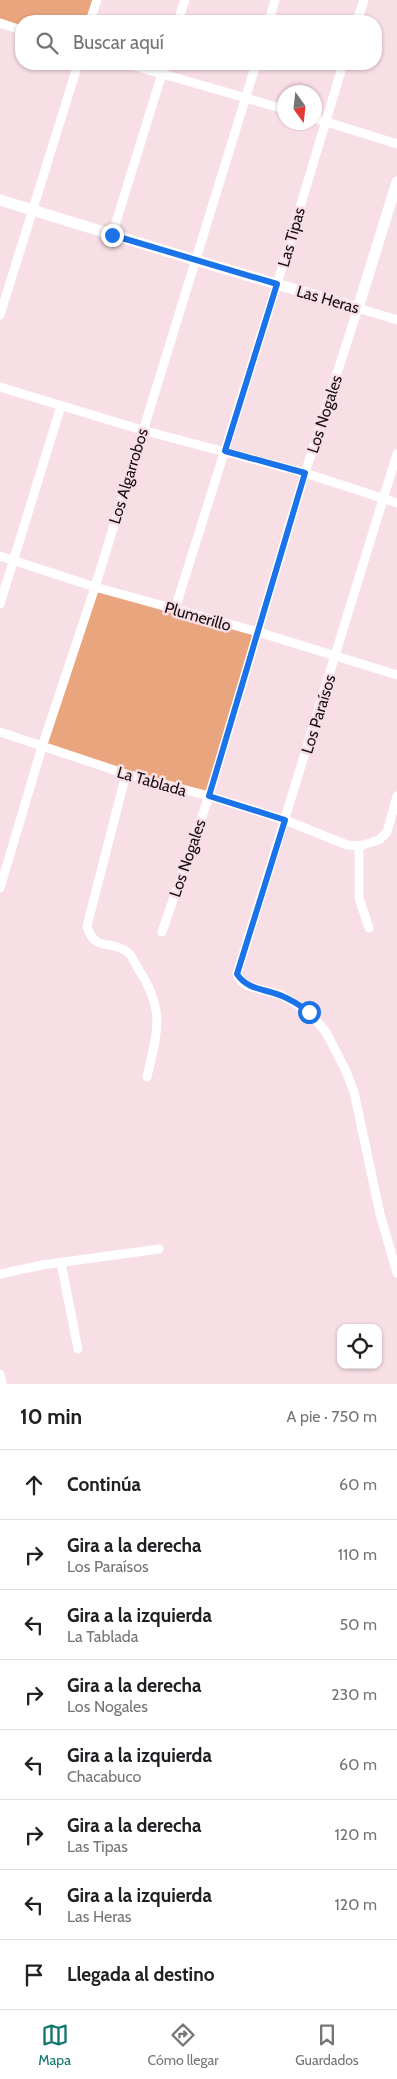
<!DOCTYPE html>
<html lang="es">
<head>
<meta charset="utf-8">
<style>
	:root { --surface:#fff; --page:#f2f2f2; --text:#202124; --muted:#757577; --line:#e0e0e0; --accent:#0f766e }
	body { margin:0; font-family:Cabin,sans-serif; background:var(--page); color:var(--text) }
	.controls { position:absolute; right:15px; bottom:15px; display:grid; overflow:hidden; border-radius:10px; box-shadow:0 1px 4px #0004 }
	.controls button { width:45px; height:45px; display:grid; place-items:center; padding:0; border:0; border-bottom:1px solid var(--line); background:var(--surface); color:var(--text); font:25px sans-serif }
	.compass { position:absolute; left:277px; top:85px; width:45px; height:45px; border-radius:50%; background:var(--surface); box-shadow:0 1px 4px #0004; rotate:165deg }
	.stop { position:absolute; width:15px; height:15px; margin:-11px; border:4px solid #1a73e8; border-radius:50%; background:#fff }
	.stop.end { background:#1a73e8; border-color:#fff; box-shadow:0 1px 5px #0008 }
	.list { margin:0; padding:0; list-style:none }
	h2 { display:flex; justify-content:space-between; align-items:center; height:65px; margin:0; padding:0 20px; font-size:21px }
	h2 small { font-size:16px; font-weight:400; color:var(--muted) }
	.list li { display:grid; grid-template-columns:32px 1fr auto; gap:15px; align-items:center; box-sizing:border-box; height:70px; padding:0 20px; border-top:1px solid var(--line) }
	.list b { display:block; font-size:19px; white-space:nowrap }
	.list p { margin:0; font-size:16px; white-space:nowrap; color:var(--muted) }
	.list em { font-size:16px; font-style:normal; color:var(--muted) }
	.icon { flex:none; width:28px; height:28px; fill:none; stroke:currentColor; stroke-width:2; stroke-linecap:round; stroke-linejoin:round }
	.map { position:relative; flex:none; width:397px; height:1384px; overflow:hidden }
	.search { position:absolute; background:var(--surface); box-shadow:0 1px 4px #0004; left:15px; right:15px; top:15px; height:55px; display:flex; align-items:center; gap:12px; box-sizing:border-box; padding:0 18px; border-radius:20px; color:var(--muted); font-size:19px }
	.sheet { height:625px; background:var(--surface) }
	nav { display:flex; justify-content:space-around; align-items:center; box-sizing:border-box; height:70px; border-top:1px solid var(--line); background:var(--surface); font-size:14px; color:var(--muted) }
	nav a { display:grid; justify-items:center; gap:2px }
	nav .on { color:var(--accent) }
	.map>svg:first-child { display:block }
	.green { fill:#e9a57d }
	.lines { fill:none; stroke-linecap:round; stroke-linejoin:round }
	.minor { stroke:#fff; stroke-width:9 }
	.tertiary { stroke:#fff; stroke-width:11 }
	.route { stroke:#1a73e8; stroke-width:6 }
	.labels { text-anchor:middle; stroke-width:5; stroke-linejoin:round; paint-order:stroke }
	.street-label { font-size:16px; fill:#180f12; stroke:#f8dee5 }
</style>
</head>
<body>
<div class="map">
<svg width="397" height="1384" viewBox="0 0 397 1384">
	<rect width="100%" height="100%" fill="#f8dee5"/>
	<path class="green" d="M 0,0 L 97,0 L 90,21 L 21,21 L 21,30 L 0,23 Z
		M 95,587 L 258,632 L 209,796 L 42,747 Z"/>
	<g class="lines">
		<path class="minor" d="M 90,21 L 97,0
			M 178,21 L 185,0
			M 269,21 L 275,0
			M 357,21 L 364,0
			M 0,23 L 21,30
			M 128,64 L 284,109
			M 314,118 L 397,144
			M 112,235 L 165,64
			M 0,315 L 78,64
			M 0,387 L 142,430 L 305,473 L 397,503
			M 397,454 L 237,974 L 241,981 L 248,986 L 281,995 L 309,1012 L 326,1032 L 346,1071 L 354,1092 L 380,1214 L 397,1273
			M 0,556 L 95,587 L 258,632 L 397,675
			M 0,604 L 61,406
			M 175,609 L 277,284 L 343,64
			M 0,732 L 126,774 L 209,796 L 285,820 L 347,845 L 359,846 L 379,840 L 387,832 L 397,796
			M 126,774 L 87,926 C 94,951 108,940 126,951 C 132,954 135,964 139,970 C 166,1012 157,1032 147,1077
			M 359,846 L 359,898 L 369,928
			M 0,888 L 42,747 L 95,587 L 256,64
			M 162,932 L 209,796 L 305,473 L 358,308 L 397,320
			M 61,1263 L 78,1349
			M 0,1274 L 42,1265 L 159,1249
			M 0,1374 L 2,1384"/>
		<path class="tertiary" d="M 0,200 L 195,260 L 358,308 L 397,182"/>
	</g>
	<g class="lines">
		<path class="route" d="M 112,235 L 277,284 L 225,451 L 305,473 L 209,796 L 285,820 L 237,974 C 247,990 266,989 282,996 C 292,1000 301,1006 309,1012"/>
	</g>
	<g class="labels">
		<g class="street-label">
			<text transform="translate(291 237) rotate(-74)" y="6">Las Tipas</text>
			<text transform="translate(328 299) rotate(16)" y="6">Las Heras</text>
			<text transform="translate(324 414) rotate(-72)" y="6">Los Nogales</text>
			<text transform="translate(128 476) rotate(-73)" y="6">Los Algarrobos</text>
			<text transform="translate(198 616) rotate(16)" y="6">Plumerillo</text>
			<text transform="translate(318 714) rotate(-73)" y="6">Los Paraísos</text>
			<text transform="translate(152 781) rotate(16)" y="6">La Tablada</text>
			<text transform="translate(187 858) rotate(-71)" y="6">Los Nogales</text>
		</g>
	</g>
</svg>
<div class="controls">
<button><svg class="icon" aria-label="locate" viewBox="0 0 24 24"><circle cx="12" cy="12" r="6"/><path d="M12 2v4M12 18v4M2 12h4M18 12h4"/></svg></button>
</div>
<svg class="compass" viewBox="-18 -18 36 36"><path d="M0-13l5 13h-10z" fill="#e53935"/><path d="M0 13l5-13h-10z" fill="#757577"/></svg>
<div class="stop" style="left:309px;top:1012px"></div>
<div class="stop end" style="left:112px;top:235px"></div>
<div class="search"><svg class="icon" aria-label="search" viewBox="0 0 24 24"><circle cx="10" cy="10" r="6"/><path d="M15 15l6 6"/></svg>Buscar aquí</div>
</div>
<section class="sheet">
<h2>10 min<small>A pie · 750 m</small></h2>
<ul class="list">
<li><svg class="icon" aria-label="ahead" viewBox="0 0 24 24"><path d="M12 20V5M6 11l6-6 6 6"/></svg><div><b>Continúa</b></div><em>60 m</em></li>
<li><svg class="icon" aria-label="right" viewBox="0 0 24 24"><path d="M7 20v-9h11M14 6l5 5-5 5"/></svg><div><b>Gira a la derecha</b><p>Los Paraísos</p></div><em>110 m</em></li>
<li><svg class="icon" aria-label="left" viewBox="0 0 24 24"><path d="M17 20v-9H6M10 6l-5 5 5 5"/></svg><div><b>Gira a la izquierda</b><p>La Tablada</p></div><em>50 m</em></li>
<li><svg class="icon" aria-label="right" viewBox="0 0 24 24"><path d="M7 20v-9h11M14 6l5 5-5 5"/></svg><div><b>Gira a la derecha</b><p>Los Nogales</p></div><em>230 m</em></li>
<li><svg class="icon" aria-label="left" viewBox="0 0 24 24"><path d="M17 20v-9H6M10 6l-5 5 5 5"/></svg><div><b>Gira a la izquierda</b><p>Chacabuco</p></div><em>60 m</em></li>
<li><svg class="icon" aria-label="right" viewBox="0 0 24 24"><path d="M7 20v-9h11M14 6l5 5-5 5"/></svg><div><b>Gira a la derecha</b><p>Las Tipas</p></div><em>120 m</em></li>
<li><svg class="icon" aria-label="left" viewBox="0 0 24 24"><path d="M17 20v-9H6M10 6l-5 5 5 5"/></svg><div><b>Gira a la izquierda</b><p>Las Heras</p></div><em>120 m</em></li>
<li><svg class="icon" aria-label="arrive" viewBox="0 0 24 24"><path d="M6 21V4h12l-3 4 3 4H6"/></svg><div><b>Llegada al destino</b></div></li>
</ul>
</section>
<nav>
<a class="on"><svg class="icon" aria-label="map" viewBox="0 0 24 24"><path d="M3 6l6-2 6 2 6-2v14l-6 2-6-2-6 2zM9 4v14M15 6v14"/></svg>Mapa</a>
<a><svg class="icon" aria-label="directions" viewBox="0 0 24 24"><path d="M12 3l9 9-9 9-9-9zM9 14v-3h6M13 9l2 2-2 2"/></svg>Cómo llegar</a>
<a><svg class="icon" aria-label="saved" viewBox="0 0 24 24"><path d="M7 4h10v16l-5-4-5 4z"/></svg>Guardados</a>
</nav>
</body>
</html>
